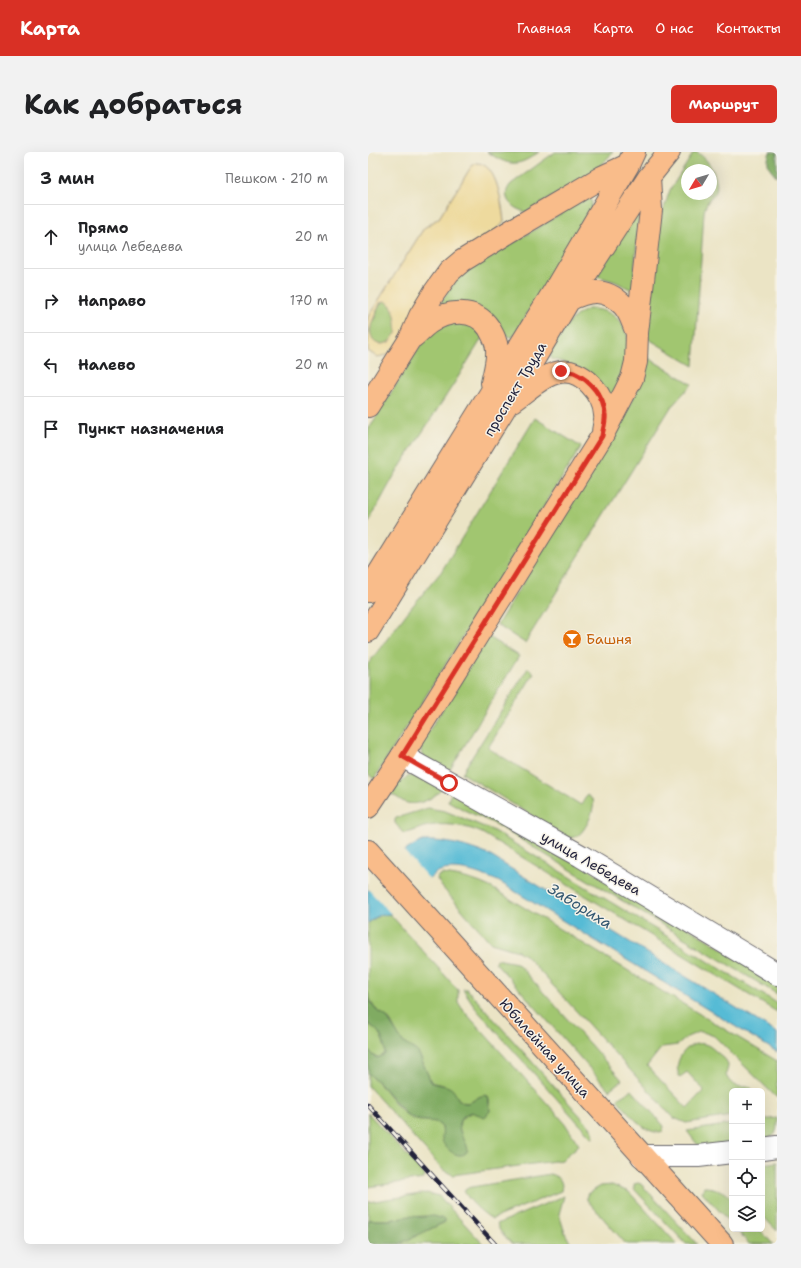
<!DOCTYPE html>
<html lang="ru">
<head>
<meta charset="utf-8">
<style>
	:root { --surface:#fff; --page:#f2f2f2; --text:#202124; --muted:#757577; --line:#e0e0e0; --accent:#d93025 }
	body { margin:0; font-family:"Shantell Sans",sans-serif; background:var(--page); color:var(--text) }
	.controls { position:absolute; right:12px; bottom:12px; display:grid; overflow:hidden; border-radius:6px; box-shadow:0 4px 16px #0002 }
	.controls button { width:36px; height:36px; display:grid; place-items:center; padding:0; border:0; border-bottom:1px solid var(--line); background:var(--surface); color:var(--text); font:20px sans-serif }
	.compass { position:absolute; left:313px; top:12px; width:36px; height:36px; border-radius:50%; background:var(--surface); box-shadow:0 4px 16px #0002; rotate:232deg }
	.stop { position:absolute; width:12px; height:12px; margin:-9px; border:3px solid #d93025; border-radius:50%; background:#fff }
	.stop.end { background:#d93025; border-color:#fff; box-shadow:0 1px 4px #0008 }
	.list { margin:0; padding:0; list-style:none }
	h2 { display:flex; justify-content:space-between; align-items:center; height:52px; margin:0; padding:0 16px; font-size:17px }
	h2 small { font-size:13px; font-weight:400; color:var(--muted) }
	.list li { display:grid; grid-template-columns:26px 1fr auto; gap:12px; align-items:center; box-sizing:border-box; height:64px; padding:0 16px; border-top:1px solid var(--line) }
	.list b { display:block; font-size:15px; white-space:nowrap }
	.list p { margin:0; font-size:13px; white-space:nowrap; color:var(--muted) }
	.list em { font-size:13px; font-style:normal; color:var(--muted) }
	.icon { flex:none; width:22px; height:22px; fill:none; stroke:currentColor; stroke-width:2; stroke-linecap:round; stroke-linejoin:round }
	.map { position:relative; flex:none; width:409px; height:1092px; overflow:hidden; border-radius:6px }
	header { display:flex; align-items:center; gap:24px; box-sizing:border-box; height:56px; padding:0 20px; background:var(--accent); color:#fff }
	header strong { font-size:19px }
	nav { display:flex; gap:22px; margin-inline-start:auto; font-size:14px }
	.intro { display:flex; align-items:center; justify-content:space-between; box-sizing:border-box; height:96px; padding:0 24px }
	h1 { margin:0; font-size:28px }
	.button { padding:10px 18px; border-radius:6px; background:var(--accent); color:#fff; font-size:14px; font-weight:700 }
	main { display:flex; gap:24px; padding:0 24px }
	aside { flex:1; background:var(--surface); border-radius:6px; box-shadow:0 4px 16px #0002 }
	.map>svg:first-child { display:block }
	.green { fill:#a1c670; stroke:#627456; fill-rule:evenodd }
	.forest { fill:#80ab62; stroke:#51664e }
	.sand { fill:#eeda9e; stroke:#887e6c; fill-rule:evenodd }
	.water { fill:#56bbd5; stroke:#3c6e88 }
	.pier { fill:#ebe4c5 }
	.lines { fill:none; stroke-linecap:round; stroke-linejoin:round }
	.minor-casing { stroke:#68666b; stroke-width:24 }
	.major-casing { stroke:#68666b; stroke-width:24 }
	.minor { stroke:#fff; stroke-width:22 }
	.major { stroke:#f9bc8a; stroke-width:22 }
	.rail-casing { stroke:#22223b; stroke-width:4.5 }
	.rail { stroke:#f7f3e8; stroke-width:3; stroke-dasharray:9; stroke-linecap:butt }
	.route { stroke:#d93025; stroke-width:5 }
	.labels { text-anchor:middle; stroke-width:3; stroke-linejoin:round; paint-order:stroke }
	.street-label { font-size:14px; fill:#22223b; stroke:#f7f3e8 }
	.food-label { font-size:14px; fill:#c56008; stroke:#f7f3e8; text-anchor:start }
	.water-label { font-size:15px; font-style:italic; fill:#345871; stroke:#f7f3e8 }
</style>
</head>
<body>
<header>
<strong>Карта</strong>
<nav><a>Главная</a><a>Карта</a><a>О нас</a><a>Контакты</a></nav>
</header>
<div class="intro"><h1>Как добраться</h1><a class="button">Маршрут</a></div>
<main>
<aside>
<h2>3 мин<small>Пешком · 210 m</small></h2>
<ul class="list">
<li><svg class="icon" aria-label="ahead" viewBox="0 0 24 24"><path d="M12 20V5M6 11l6-6 6 6"/></svg><div><b>Прямо</b><p>улица Лебедева</p></div><em>20 m</em></li>
<li><svg class="icon" aria-label="right" viewBox="0 0 24 24"><path d="M7 20v-9h11M14 6l5 5-5 5"/></svg><div><b>Направо</b></div><em>170 m</em></li>
<li><svg class="icon" aria-label="left" viewBox="0 0 24 24"><path d="M17 20v-9H6M10 6l-5 5 5 5"/></svg><div><b>Налево</b></div><em>20 m</em></li>
<li><svg class="icon" aria-label="arrive" viewBox="0 0 24 24"><path d="M6 21V4h12l-3 4 3 4H6"/></svg><div><b>Пункт назначения</b></div></li>
</ul>
</aside>
<div class="map">
<svg width="409" height="1092" viewBox="0 0 409 1092">
	<rect width="100%" height="100%" fill="#f7f3e8"/>
	<filter id="ink" filterUnits="userSpaceOnUse"><feTurbulence type="fractalNoise" baseFrequency=".025" numOctaves="2"/><feDisplacementMap in="SourceGraphic" scale="8" xChannelSelector="R" yChannelSelector="G"/><feConvolveMatrix kernelMatrix="1 2 1 2 8 2 1 2 1" color-interpolation-filters="sRGB"/></filter>
	<filter id="wash" filterUnits="userSpaceOnUse"><feTurbulence type="fractalNoise" baseFrequency=".012" numOctaves="4" result="noise"/><feDisplacementMap in="SourceGraphic" scale="16" xChannelSelector="R" yChannelSelector="G"/><feGaussianBlur stdDeviation="0.9" result="paint"/><feColorMatrix in="noise" values="0 0 0 0 0 0 0 0 0 0 0 0 0 0 0 0 0 1.4 0 .05"/><feComposite in="paint" operator="in"/></filter>
	<g filter="url(#wash)">
		<rect width="100%" height="100%" fill="#ebe4c5"/>
		<path class="green" d="M 119,0 L 171,0 C 149,16 141,14 119,0 Z
			M 187,0 L 245,0 L 230,17 L 159,60 C 145,58 131,45 143,32 Z
			M 326,0 C 339,2 352,27 348,39 C 348,41 344,44 342,46 C 339,51 337,55 336,60 L 326,214 L 279,186 L 292,68 L 302,38 ZM 319,18 L 343,18 L 343,42 L 319,42 Z
			M 218,46 L 221,46 L 224,50 L 223,57 L 145,185 L 142,185 L 133,179 L 72,155 L 72,151 L 89,127 L 101,118 Z
			M 269,59 L 271,62 L 265,137 L 262,137 L 248,130 L 229,124 Z
			M 17,149 C 27,154 30,170 29,180 C 28,184 24,188 21,190 C 8,196 2,189 2,176 C 3,171 6,167 8,164 C 10,157 10,151 17,149 Z
			M 220,157 C 245,156 261,172 261,197 C 261,202 258,208 257,212 C 253,225 249,238 245,251 L 195,210 L 183,207 L 182,201 C 192,184 200,165 220,157 Z
			M 99,166 L 116,183 L 87,230 L 26,324 L 0,371 L 0,278 L 57,186 L 66,177 Z
			M 275,203 L 324,232 L 303,255 L 157,491 L 129,473 L 254,270 L 269,238 Z
			M 167,266 L 213,295 L 6,627 L 0,622 L 0,512 L 42,457 L 73,420 Z
			M 121,485 L 151,504 L 80,621 L 55,606 L 53,599 L 53,591 Z
			M 160,516 L 166,521 L 120,596 L 213,653 L 219,643 L 225,648 C 228,657 217,680 209,684 C 205,686 203,686 199,685 L 94,621 Z
			M 45,623 L 48,623 L 74,637 C 65,647 49,655 36,650 C 32,648 29,645 25,643 L 23,642 C 27,632 35,626 45,623 Z
			M 85,636 L 409,829 L 409,842 L 125,671 L 96,658 L 80,649 Z
			M 60,656 L 77,659 L 124,678 L 409,851 L 409,860 L 114,681 C 96,673 76,670 56,675 C 49,677 43,681 35,681 L 27,671 L 27,668 L 28,666 Z
			M 74,722 C 92,724 108,728 124,736 L 409,909 L 409,946 L 346,884 L 335,880 L 331,880 L 319,885 L 310,893 L 294,895 L 279,914 L 319,956 L 336,938 L 319,920 L 312,925 C 303,911 319,888 336,892 C 342,893 346,898 351,902 C 355,905 360,909 360,914 C 360,917 358,920 358,923 C 363,935 371,935 382,935 L 386,939 L 364,939 L 364,964 L 318,971 L 306,966 L 157,803 L 150,799 L 123,791 L 74,735 L 69,727 L 70,724 Z
			M 22,762 L 90,838 L 90,850 L 95,858 L 196,970 L 211,993 L 194,1008 L 85,1023 L 75,1018 L 0,934 L 0,921 C 4,925 9,929 13,934 C 24,945 31,960 45,967 C 57,972 63,964 74,975 C 76,988 77,996 89,1002 L 99,998 C 99,986 89,983 92,969 C 101,958 109,960 122,959 L 122,952 L 120,944 L 116,943 C 111,944 107,948 102,950 C 90,954 88,938 78,934 C 73,932 68,932 63,930 L 51,902 C 47,896 41,896 36,891 C 30,885 27,877 23,870 C 19,864 14,862 9,858 C 3,853 3,847 0,841 L 0,771 L 12,763 Z
			M 128,807 L 149,811 L 254,928 L 241,938 L 127,810 Z
			M 95,837 L 99,837 L 224,977 L 226,983 L 225,986 L 223,985 L 109,858 Z
			M 0,872 C 12,878 17,889 17,903 C 11,908 2,904 0,896 C 0,888 0,879 0,872 Z
			M 264,938 L 296,974 L 295,979 C 278,986 259,958 249,947 Z
			M 0,961 L 57,1023 L 56,1027 L 0,1035 Z
			M 409,966 C 409,980 409,985 394,988 L 394,968 Z
			M 364,972 L 364,991 L 334,995 L 329,992 L 319,979 Z
			M 409,1010 L 409,1079 L 394,1063 L 394,1012 Z
			M 182,1022 C 191,1025 196,1029 193,1039 L 124,1067 C 113,1060 102,1050 96,1039 L 98,1036 Z
			M 270,1031 L 273,1032 L 329,1092 L 318,1092 L 266,1037 L 266,1032 Z
			M 244,1033 L 261,1040 L 309,1092 L 258,1092 L 219,1048 L 219,1042 L 233,1034 Z
			M 336,1035 C 346,1035 357,1039 364,1047 L 364,1073 L 335,1041 L 334,1039 Z
			M 59,1041 L 71,1044 L 115,1092 L 31,1092 L 77,1070 L 59,1064 L 35,1065 L 23,1068 L 0,1068 L 0,1050 Z
			M 196,1044 L 191,1062 L 197,1081 L 203,1092 L 144,1092 L 132,1079 L 129,1072 Z
			M 368,1077 L 391,1077 L 405,1092 L 381,1092 Z"/>
		<path class="forest" d="M 402,0 L 409,0 L 409,25 C 401,15 397,13 402,0 Z
			M 0,841 L 3,851 L 8,858 L 18,864 L 34,889 C 39,895 47,896 51,902 L 63,930 C 70,934 78,932 84,937 C 89,942 89,950 97,951 C 106,952 110,941 120,944 L 122,959 L 117,965 L 103,960 C 74,972 107,992 98,1001 C 90,1008 76,996 74,988 C 74,983 75,979 74,975 L 68,970 L 49,968 L 38,962 L 13,933 L 0,921 L 0,897 L 6,904 L 10,906 L 17,902 C 17,889 12,878 0,872 Z
			M 41,1064 L 53,1065 L 65,1064 L 77,1067 L 77,1070 L 31,1092 L 0,1092 L 0,1068 L 23,1068 Z"/>
		<path class="sand" d="M 108,11 C 130,10 134,55 136,70 L 19,203 L 9,205 L 0,199 L 0,165 L 56,76 L 71,66 L 103,15 ZM 17,149 C 29,155 27,169 29,180 L 21,190 C 8,196 1,188 3,175 C 3,171 9,159 11,154 L 12,151 Z"/>
		<path class="water" d="M 55,689 C 79,688 99,694 121,703 L 409,881 L 409,900 L 130,729 C 112,722 89,712 69,720 L 22,762 L 11,763 L 0,771 L 0,731 C 17,716 34,697 55,689 Z"/>
		<path class="pier" d="M 35,698 L 62,728 L 24,763 L 0,737 L 0,729 Z"/>
	</g>
	<g filter="url(#ink)">
		<g class="lines">
			<defs>
				<path id="minor" d="M 34,604 L 213,704 L 409,822
					M 394,997 L 409,995
					M 274,1004 L 330,1004 L 364,1000"/>
				<path id="major" d="M 201,148 C 220,138 237,135 255,153 C 262,160 265,172 269,181
					M 45,185 C 50,181 55,175 61,171 C 79,158 107,155 121,176 C 125,183 129,190 129,198 C 130,209 126,221 124,231
					M 144,249 C 159,239 174,223 192,220 C 214,216 236,242 237,263 C 238,268 235,275 235,281
					M 0,254 L 42,187 L 52,164 L 66,141 L 81,120 L 94,109 L 141,80 L 234,25 L 260,13
					M 0,439 L 186,139 L 260,13 L 266,0
					M 0,479 L 138,254 L 201,148 L 281,25 L 301,0
					M 0,655 L 34,604 L 234,284 L 257,240 L 264,226 L 268,210 L 269,181 L 283,58 L 281,25
					M 0,699 L 354,1092"/>
			</defs>
			<use href="#minor" class="minor-casing"/>
			<use href="#major" class="major-casing"/>
			<use href="#minor" class="minor"/>
			<use href="#major" class="major"/>
			<defs>
				<path id="rail" d="M 0,953 L 127,1092"/>
			</defs>
			<use href="#rail" class="rail-casing"/>
			<use href="#rail" class="rail"/>
		</g>
	</g>
	<g class="lines" filter="url(#ink)">
		<path class="route" d="M 81,631 L 34,604 L 234,284 C 235,277 238,269 237,262 C 236,245 222,228 206,221 C 202,220 197,220 193,219"/>
	</g>
	<defs>
		<symbol id="bar-disc" viewBox="-11 -11 22 22"><circle r="9.5" fill="#e8710a" stroke="#f7f3e8"/><path d="M-6-5H6L.8 .8V4.5H3.5V6h-7V4.5H-.8V.8Z" fill="#fff"/></symbol>
	</defs>
	<g fill-rule="evenodd">
		<use href="#bar-disc" x="193" y="476" width="22" height="22"/>
	</g>
	<g class="labels">
		<g class="street-label">
			<text transform="translate(147 237) rotate(-59)" y="5">проспект Труда</text>
			<text transform="translate(223 711) rotate(30)" y="5">улица Лебедева</text>
			<text transform="translate(177 896) rotate(48)" y="5">Юбилейная улица</text>
		</g>
		<g class="food-label">
			<text x="218" y="492">Башня</text>
		</g>
		<g class="water-label">
			<text transform="translate(212 754) rotate(32)" y="5">Забориха</text>
		</g>
	</g>
</svg>
<div class="controls">
<button>+</button>
<button>−</button>
<button><svg class="icon" aria-label="locate" viewBox="0 0 24 24"><circle cx="12" cy="12" r="6"/><path d="M12 2v4M12 18v4M2 12h4M18 12h4"/></svg></button>
<button><svg class="icon" aria-label="layers" viewBox="0 0 24 24"><path d="M12 4l9 5-9 5-9-5zM3 14l9 5 9-5"/></svg></button>
</div>
<svg class="compass" viewBox="-18 -18 36 36"><path d="M0-13l5 13h-10z" fill="#e53935"/><path d="M0 13l5-13h-10z" fill="#757577"/></svg>
<div class="stop" style="left:81px;top:631px"></div>
<div class="stop end" style="left:193px;top:219px"></div>
</div>
</main>
</body>
</html>
